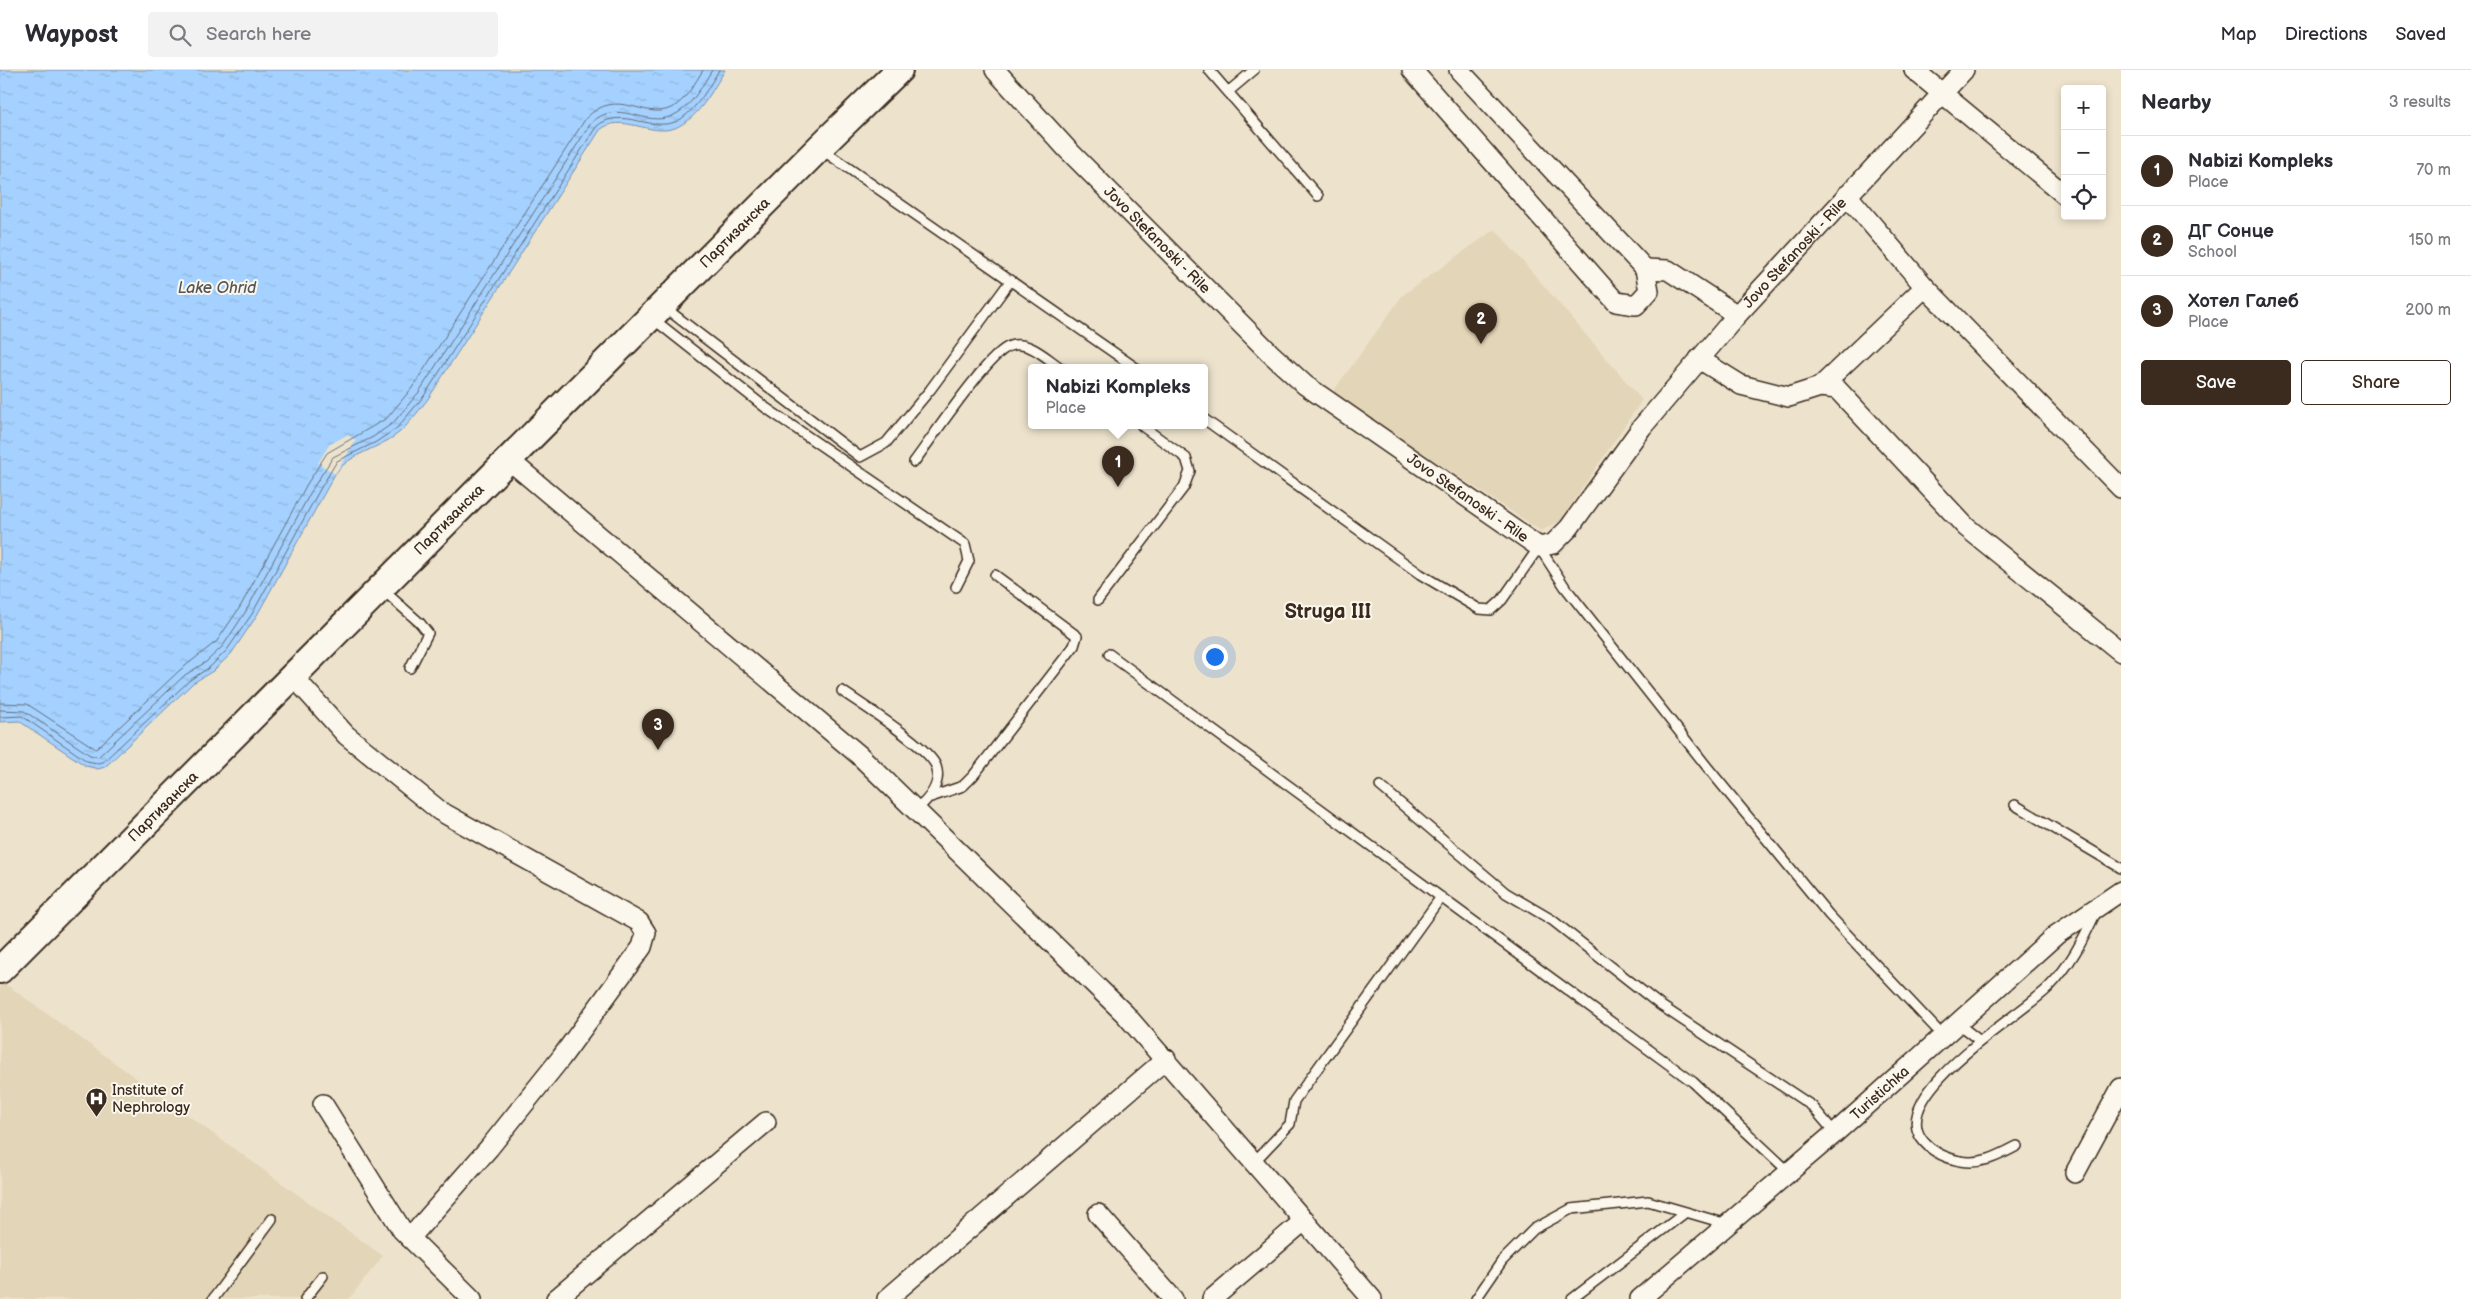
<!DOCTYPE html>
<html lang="en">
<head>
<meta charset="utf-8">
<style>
	:root { --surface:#fff; --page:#f2f2f3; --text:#2b2b33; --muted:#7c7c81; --line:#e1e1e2; --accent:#3b2a1e }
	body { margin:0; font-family:"Balsamiq Sans",sans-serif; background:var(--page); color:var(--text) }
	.controls { position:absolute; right:15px; top:15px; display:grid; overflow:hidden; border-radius:5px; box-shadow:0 2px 8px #0003 }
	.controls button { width:45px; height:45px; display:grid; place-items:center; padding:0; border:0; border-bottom:1px solid var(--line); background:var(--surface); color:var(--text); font:25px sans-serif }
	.you { position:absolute; left:1214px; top:586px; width:18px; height:18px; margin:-12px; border:4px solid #fff; border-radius:50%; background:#1a73e8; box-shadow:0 0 0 8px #1a73e833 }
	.badge { display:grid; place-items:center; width:32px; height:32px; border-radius:50%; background:var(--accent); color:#fff; font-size:16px; font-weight:700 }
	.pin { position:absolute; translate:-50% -41px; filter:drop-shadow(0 1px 2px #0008) }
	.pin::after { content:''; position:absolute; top:26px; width:18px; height:15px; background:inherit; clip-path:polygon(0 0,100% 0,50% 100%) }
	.popup { position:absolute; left:1028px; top:294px; width:180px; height:65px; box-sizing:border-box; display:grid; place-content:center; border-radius:5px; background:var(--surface); filter:drop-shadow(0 1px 4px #0005); font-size:16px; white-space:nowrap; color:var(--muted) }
	.popup b { font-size:19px; color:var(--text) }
	.popup::after { content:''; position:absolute; left:50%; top:100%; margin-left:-10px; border:10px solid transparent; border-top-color:var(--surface) }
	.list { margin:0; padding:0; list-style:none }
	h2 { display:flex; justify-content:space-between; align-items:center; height:65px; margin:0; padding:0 20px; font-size:21px }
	h2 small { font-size:16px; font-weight:400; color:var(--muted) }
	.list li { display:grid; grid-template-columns:32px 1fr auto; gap:15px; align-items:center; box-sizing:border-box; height:70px; padding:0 20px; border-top:1px solid var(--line) }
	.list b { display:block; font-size:19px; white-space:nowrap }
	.list p { margin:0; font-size:16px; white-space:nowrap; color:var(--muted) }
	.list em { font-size:16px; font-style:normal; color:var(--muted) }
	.actions { display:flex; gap:10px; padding:15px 20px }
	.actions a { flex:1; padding:11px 0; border:1px solid var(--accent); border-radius:5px; text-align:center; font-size:18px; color:var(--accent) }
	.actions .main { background:var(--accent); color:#fff }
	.icon { flex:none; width:28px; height:28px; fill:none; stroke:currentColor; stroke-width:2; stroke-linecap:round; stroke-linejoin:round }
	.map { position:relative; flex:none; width:2121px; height:1229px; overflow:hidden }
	header { display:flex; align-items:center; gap:30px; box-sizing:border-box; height:70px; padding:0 25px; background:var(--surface); border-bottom:1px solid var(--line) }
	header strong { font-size:24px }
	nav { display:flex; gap:28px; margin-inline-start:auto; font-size:18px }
	.search { width:350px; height:45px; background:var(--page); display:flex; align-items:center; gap:12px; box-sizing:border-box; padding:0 18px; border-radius:5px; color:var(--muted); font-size:19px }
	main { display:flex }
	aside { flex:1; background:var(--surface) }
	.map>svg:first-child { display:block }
	.built { fill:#e3d5b7 }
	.water { fill:url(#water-ripples); stroke:#7a8ea5 }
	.pier { fill:#ede3cd }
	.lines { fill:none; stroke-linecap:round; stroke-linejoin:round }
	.shore { stroke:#656d78; stroke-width:1 }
	.lane-casing { stroke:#3b2a1e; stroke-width:12 }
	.street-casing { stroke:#3b2a1e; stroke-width:22 }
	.secondary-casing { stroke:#3b2a1e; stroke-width:30 }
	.lane { stroke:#fbf7ec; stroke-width:9 }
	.street { stroke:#fbf7ec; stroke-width:19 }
	.secondary { stroke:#fbf7ec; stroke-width:26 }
	.labels { text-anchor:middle; stroke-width:4; stroke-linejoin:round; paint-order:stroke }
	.street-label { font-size:15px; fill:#3b2a1e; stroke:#fbf7ec }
	.poi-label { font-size:15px; fill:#3b2a1e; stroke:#fbf7ec; text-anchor:start }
	.water-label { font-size:16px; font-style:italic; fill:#555456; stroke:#fbf7ec }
	.district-label { font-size:20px; font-weight:bold; fill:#3b2a1e; stroke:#fbf7ec }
</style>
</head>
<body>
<header>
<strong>Waypost</strong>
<div class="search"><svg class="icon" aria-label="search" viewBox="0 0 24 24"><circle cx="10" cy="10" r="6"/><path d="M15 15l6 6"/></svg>Search here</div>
<nav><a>Map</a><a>Directions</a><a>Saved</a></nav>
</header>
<main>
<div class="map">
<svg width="2121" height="1229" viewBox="0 0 2121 1229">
	<defs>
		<pattern id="water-ripples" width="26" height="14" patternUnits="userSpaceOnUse" patternTransform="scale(1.25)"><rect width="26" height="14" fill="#a4d1ff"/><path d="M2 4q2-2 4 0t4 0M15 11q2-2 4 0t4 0" fill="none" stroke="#8eb4da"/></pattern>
	</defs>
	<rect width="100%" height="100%" fill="#ede3cd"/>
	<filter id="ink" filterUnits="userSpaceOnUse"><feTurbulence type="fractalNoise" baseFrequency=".02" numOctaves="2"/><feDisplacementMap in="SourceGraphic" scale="10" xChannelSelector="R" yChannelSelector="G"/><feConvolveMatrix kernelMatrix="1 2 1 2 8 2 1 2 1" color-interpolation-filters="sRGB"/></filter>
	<g filter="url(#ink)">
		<path class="built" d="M 1495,159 L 1642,330 L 1560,451 L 1541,461 L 1332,323 L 1403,225 Z
			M 0,910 L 383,1186 L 349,1229 L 0,1229 Z"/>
		<path class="water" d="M 0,0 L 725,0 C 712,21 699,48 675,58 C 650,67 621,42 600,60 L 428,329 C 419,340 410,353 400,362 C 380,379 349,383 335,404 L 256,547 L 231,584 L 213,601 L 193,613 L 105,697 L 98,699 L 86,696 L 19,651 L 0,652 Z"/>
		<path class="pier" d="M 347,365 L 356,370 L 335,404 L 318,393 L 329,375 Z"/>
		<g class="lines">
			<path class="shore" d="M 0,633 L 27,634 L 96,679 L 180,600 L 217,571 L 240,537 L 307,414 L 327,383 L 387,348 L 412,318 L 586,48 C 618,16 644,51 671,38 C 685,32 695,13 703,0
				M 0,640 L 24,641 L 90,685 L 98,687 L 185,605 L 206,592 L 223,576 L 246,541 L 313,418 L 333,387 L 373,367 L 393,353 L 419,322 L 591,53 C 619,27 644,58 672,46 C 691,38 702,16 712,0
				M 0,647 L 22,646 L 87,691 L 97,693 L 103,692 L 190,610 L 210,597 L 227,580 L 252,544 L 319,421 L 337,391 L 376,372 L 397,358 L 424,326 L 596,57 C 621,34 654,66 681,49 C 698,37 709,17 719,0"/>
			<defs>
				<path id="lane" d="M 1209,0 L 1318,126
					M 1229,21 L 1254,0
					M 821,79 L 1136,298
					M 664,237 L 860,387 L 886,373 L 930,320 L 1011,210
					M 652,248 L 766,338 L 965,474 L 969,491 L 956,517
					M 1204,349 L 1420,504 L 1479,539 L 1491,540 L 1502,530 L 1539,477 L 1565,517 L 1708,698 L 1829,845 L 1943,966
					M 914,392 C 930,371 989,282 1010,276 C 1029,270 1046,288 1061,298
					M 383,520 L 420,553 L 428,563 L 410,598
					M 1098,530 L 1184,417 L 1190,401 L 1186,388 L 1142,356
					M 1109,584 L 1693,1012 L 1789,1102
					M 842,621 C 862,635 929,677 936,696 C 942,713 929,729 917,739
					M 1380,716 L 1506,823 L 1552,850 L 1660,935 L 1812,1036 L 1835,1063
					M 931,727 L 963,716 L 973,706 L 1074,576 L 1077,566 L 995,505
					M 2015,735 L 2121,798
					M 1957,953 L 1980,971
					M 2017,1076 C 1998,1086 1982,1095 1960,1091 C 1946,1088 1930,1081 1921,1068 C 1890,1022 2020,946 2048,918 C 2070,896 2083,870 2096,842
					M 1254,1092 L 1290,1054 L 1294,1031 L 1441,827
					M 213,1229 L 272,1149
					M 305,1229 L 323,1206
					M 1476,1229 L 1502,1191 L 1534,1159 L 1571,1139 L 1648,1131 L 1686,1142
					M 1572,1229 L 1686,1142 L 1727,1154"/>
				<g id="street">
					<path id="s1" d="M 995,0 L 1068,80 L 1270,283 L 1305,315 L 1539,477 L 1553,474 L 1569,458 L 1642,357 L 1737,245 L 1964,0"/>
					<path d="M 1412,0 L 1616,232 L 1636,235 L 1649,221 L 1645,199 L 1459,0"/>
					<path d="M 1914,0 L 2065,125"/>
					<path d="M 1847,125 L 1925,217 L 2121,418"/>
					<path d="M 1645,199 L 1668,200 L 1737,245"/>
					<path d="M 1699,289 L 1741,315 L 1789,327 L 1820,317 L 1837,319 L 1966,457 L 2121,582"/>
					<path d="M 1820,317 L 1925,217"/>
					<path d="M 509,390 L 859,685 L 1125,944 L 1372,1229"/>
					<path d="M 293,606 L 346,665 L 440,741 L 639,852 L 646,863 L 642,877 L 561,988 L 489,1078 L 410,1168"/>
					<path d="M 323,1034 L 402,1160 L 472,1229"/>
					<path d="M 2075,1103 L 2121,1018"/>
					<path d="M 1098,1144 L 1173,1229"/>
					<path d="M 556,1229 L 766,1052"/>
					<path d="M 887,1229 L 1166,989"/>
					<path d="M 1212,1229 L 1305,1150"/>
					<path id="s2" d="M 1640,1229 L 1835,1063 L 2056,865 L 2121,821"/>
				</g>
				<g id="secondary">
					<path id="s3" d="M 0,900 L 819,78 L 899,0"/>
				</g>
			</defs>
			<use href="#lane" class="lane-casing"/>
			<use href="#street" class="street-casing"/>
			<use href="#secondary" class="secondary-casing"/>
			<use href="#lane" class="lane"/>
			<use href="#street" class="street"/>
			<use href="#secondary" class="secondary"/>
		</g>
	</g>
	<defs>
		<symbol id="hospital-pin" viewBox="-11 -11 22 30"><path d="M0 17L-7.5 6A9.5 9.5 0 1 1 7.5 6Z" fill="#3b2a1e" stroke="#fbf7ec"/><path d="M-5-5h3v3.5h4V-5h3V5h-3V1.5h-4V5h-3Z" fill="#fff"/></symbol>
	</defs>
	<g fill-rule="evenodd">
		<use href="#hospital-pin" x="84" y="1016" width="25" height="34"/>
	</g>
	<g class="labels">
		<g class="street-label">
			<text dy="5" stroke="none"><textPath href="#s3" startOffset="1041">Партизанска</textPath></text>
			<text dy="5" stroke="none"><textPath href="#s1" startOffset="235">Jovo Stefanoski - Rile</textPath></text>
			<text dy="5" stroke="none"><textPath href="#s1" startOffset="1120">Jovo Stefanoski - Rile</textPath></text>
			<text dy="5" stroke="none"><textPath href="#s1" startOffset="640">Jovo Stefanoski - Rile</textPath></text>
			<text dy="5" stroke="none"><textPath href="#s3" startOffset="636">Партизанска</textPath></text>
			<text dy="5" stroke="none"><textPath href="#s3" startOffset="231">Партизанска</textPath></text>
			<text dy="5" stroke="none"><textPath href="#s2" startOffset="316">Turistichka</textPath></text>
		</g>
		<g class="poi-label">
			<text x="112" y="1025">Institute of<tspan x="112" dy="17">Nephrology</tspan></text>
		</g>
		<g class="water-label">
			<text x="217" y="223">Lake Ohrid</text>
		</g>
		<g class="district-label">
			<text x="1328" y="548">Struga III</text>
		</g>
	</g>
</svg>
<div class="controls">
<button>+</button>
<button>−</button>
<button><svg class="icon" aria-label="locate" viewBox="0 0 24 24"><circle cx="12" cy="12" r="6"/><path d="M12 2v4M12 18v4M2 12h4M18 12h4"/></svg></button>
</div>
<div class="you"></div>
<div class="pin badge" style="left:1118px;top:417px">1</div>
<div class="popup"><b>Nabizi Kompleks</b>Place</div>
<div class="pin badge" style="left:1481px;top:274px">2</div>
<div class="pin badge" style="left:658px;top:680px">3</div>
</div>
<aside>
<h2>Nearby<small>3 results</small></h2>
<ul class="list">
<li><span class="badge">1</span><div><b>Nabizi Kompleks</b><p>Place</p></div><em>70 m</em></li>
<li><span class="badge">2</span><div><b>ДГ Сонце</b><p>School</p></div><em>150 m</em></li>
<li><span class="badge">3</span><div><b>Хотел Галеб</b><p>Place</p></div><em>200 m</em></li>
</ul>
<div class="actions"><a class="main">Save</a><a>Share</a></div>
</aside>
</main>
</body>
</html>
